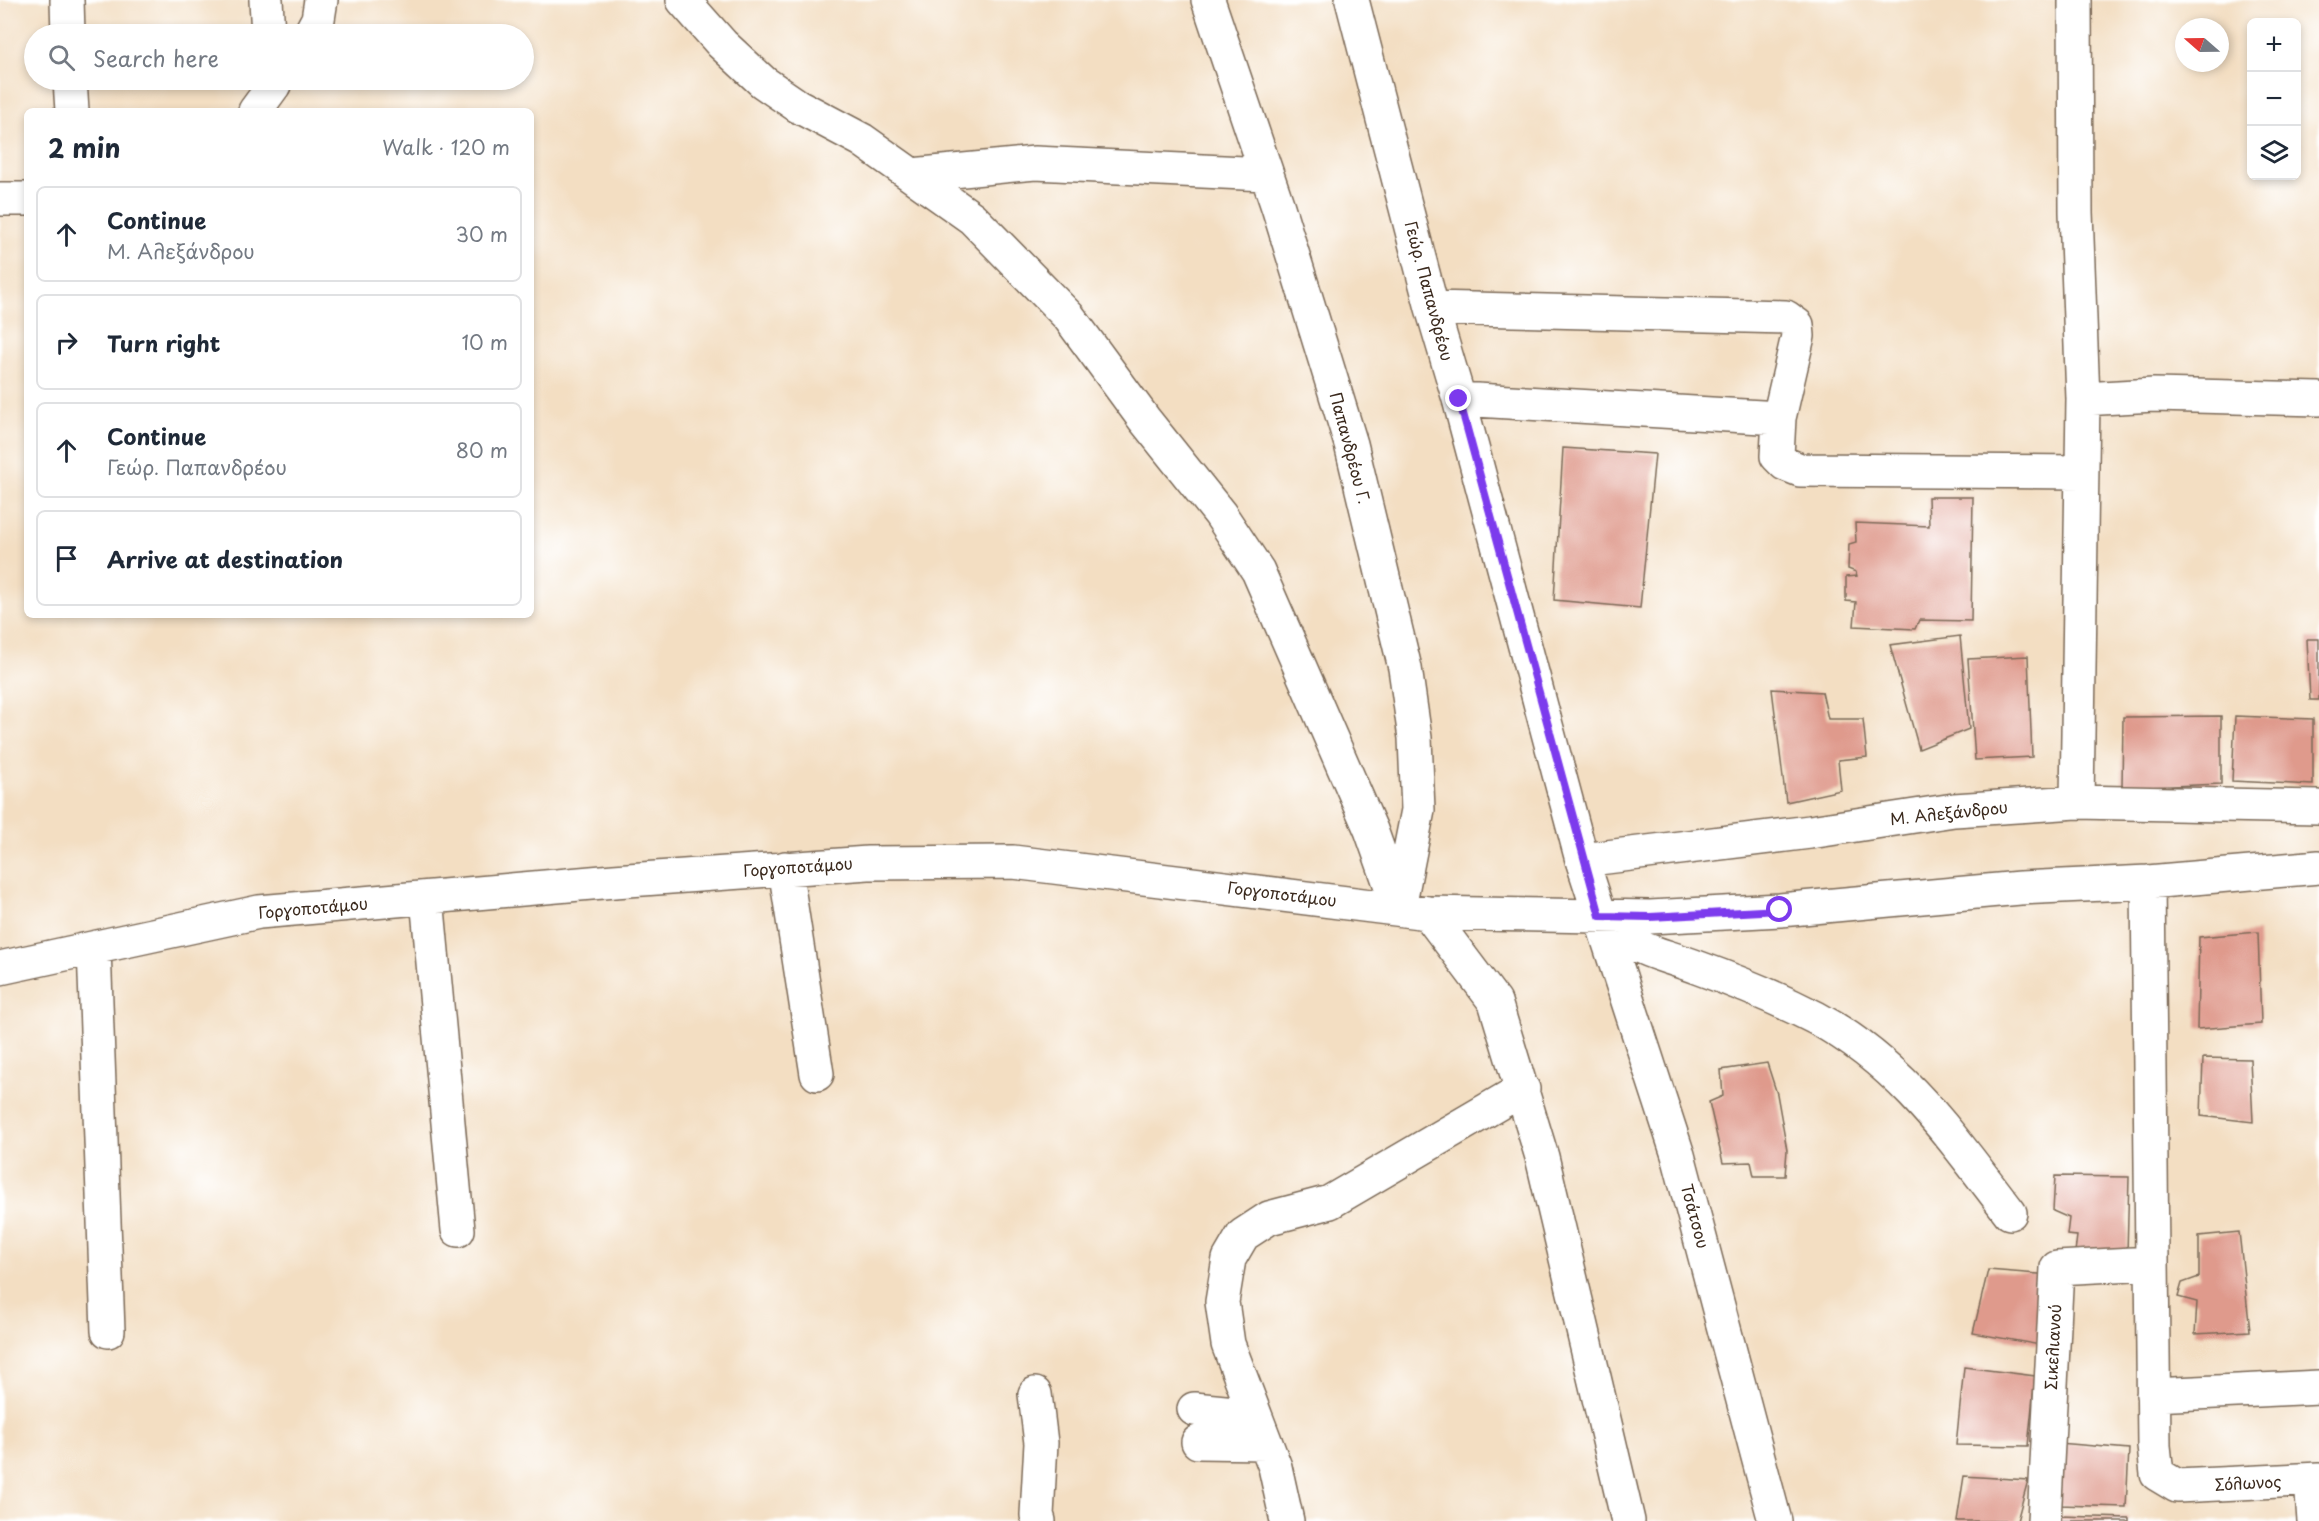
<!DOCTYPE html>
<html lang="en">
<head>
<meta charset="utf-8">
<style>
	:root { --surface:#fff; --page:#f2f2f3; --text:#1f2937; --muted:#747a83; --line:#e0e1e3 }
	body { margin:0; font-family:"Playpen Sans",sans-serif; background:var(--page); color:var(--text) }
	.controls { position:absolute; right:18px; top:18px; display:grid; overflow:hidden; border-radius:9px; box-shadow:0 3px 9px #0003 }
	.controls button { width:54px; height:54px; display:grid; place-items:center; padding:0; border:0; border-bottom:2px solid var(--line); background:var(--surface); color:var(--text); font:30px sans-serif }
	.compass { position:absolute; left:2175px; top:18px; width:54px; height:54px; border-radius:50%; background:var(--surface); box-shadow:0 3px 9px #0003; rotate:290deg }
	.stop { position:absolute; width:18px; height:18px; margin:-14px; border:4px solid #7c3aed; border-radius:50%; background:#fff }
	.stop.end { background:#7c3aed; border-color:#fff; box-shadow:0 2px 6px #0008 }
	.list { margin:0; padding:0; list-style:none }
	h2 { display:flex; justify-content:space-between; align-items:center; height:78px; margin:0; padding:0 24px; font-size:26px }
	h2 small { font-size:20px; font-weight:400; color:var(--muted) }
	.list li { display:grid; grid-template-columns:39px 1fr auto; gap:18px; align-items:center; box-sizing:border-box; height:96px; margin:0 12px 12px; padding:0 12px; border:2px solid var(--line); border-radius:9px }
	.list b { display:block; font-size:22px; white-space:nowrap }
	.list p { margin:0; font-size:20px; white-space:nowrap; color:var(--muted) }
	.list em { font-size:20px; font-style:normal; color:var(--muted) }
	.icon { flex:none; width:33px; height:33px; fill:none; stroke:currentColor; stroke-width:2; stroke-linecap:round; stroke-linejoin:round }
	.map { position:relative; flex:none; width:2319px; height:1521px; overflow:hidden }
	.search { position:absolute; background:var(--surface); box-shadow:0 3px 9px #0003; left:24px; top:24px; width:510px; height:66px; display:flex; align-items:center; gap:15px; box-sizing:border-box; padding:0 21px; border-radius:33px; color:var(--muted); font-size:22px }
	.panel { position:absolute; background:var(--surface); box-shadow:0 3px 9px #0003; left:24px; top:108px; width:510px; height:510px; border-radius:9px }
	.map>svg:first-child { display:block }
	.building { fill:#df9a8c }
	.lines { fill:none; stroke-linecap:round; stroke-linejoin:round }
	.minor-casing { stroke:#7b6957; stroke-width:36 }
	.minor { stroke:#fff; stroke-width:33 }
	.route { stroke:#7c3aed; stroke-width:8 }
	.labels { text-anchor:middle; stroke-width:4.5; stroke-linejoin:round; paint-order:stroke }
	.street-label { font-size:16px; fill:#3b2a1e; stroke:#fff }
</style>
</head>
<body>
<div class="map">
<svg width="2319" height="1521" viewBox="0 0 2319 1521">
	<rect width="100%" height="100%" fill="#fff"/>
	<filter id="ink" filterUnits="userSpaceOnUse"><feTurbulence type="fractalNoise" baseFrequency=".0167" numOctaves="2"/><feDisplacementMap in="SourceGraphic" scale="12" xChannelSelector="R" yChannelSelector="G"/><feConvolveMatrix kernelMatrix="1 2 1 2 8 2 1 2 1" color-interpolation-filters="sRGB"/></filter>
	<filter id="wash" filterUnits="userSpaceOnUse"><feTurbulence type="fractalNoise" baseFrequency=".008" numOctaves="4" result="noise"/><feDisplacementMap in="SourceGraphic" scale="24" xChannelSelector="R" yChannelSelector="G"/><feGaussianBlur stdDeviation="1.35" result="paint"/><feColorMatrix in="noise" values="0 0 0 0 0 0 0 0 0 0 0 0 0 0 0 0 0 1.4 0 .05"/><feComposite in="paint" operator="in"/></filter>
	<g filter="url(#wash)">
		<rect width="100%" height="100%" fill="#f3dec2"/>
		<g id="blocks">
			<path class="building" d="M 1563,448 L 1655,454 L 1640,608 L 1554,600 Z
				M 1928,497 L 1973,497 L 1971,621 L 1919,620 L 1915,629 L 1854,626 L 1856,602 L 1846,601 L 1846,577 L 1857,576 L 1856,572 L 1848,569 L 1849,544 L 1856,542 L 1855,523 L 1929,526 Z
				M 1960,636 L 1969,729 L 1919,749 L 1890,645 Z
				M 2307,639 L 2319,639 L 2319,700 L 2310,700 Z
				M 2028,656 L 2032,757 L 1975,760 L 1968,659 Z
				M 1772,689 L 1822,692 L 1828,719 L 1863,719 L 1867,757 L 1838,760 L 1841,790 L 1786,802 Z
				M 2221,716 L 2221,784 L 2122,788 L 2123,717 Z
				M 2235,716 L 2313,719 L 2313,785 L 2232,781 Z
				M 2258,932 L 2261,1024 L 2197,1029 L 2199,937 Z
				M 2203,1058 L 2250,1059 L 2253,1122 L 2201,1116 Z
				M 1767,1063 L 1777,1094 L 1787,1150 L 1785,1176 L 1754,1176 L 1751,1162 L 1723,1163 L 1709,1102 L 1723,1096 L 1721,1070 Z
				M 2055,1176 L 2129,1177 L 2127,1254 L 2075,1252 L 2077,1236 L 2067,1235 L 2069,1218 L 2053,1211 Z
				M 2239,1232 L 2250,1331 L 2195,1334 L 2197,1302 L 2178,1297 L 2182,1283 L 2199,1277 L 2199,1236 Z
				M 1988,1270 L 2052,1275 L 2040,1345 L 1973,1333 Z
				M 1964,1367 L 2035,1376 L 2028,1446 L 1956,1445 Z
				M 2059,1443 L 2129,1449 L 2126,1507 L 2059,1505 Z
				M 1964,1476 L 2028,1480 L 2017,1521 L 1957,1521 Z
				M 2059,1516 L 2129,1518 L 2129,1521 L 2059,1521 Z"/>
		</g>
	</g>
	<g filter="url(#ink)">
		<use href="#blocks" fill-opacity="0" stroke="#7b6957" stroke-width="1.5"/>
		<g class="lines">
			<defs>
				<path id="minor" d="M 67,0 L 68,34
					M 266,0 L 268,34
					M 683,0 L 722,44 L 763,82 L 798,106 L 862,140 L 972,218 L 1069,317 L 1144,419 L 1220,514 L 1258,571 L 1371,830 L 1399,909
					M 1208,0 L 1278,207 L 1351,444 L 1405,668 L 1415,738 L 1418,810 L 1399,907
					M 1352,0 L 1432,308 L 1459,399 L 1582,860 L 1678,1155 L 1775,1521
					M 2075,0 L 2076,212 L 2083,399 L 2077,802
					M 310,34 L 318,19 L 321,0
					M 70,80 L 72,111
					M 255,111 L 274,85 L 274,80
					M 912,175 L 1035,163 L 1265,174
					M 0,199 L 27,199
					M 1432,308 L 1786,317 L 1797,325 L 1798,336 L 1779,418 L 1777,456 L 1785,464 L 1800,470 L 2081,472
					M 1459,399 L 1779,418
					M 2083,399 L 2154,395 L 2319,399
					M 1582,860 L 1810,832 L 1954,810 L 2077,802 L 2319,807
					M 785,868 L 817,1074
					M 2148,882 L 2154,1446 L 2157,1474 L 2177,1486 L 2319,1479
					M 427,898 L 458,1230
					M 1428,913 L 1495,1002 L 1542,1157 L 1628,1521
					M 1600,916 C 1637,954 1652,950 1699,968 C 1738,982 1779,999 1816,1018 C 1902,1064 1952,1138 2010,1213
					M 94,948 L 108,1331
					M 0,968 L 259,912 L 614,881 L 868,863 L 1013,862 L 1428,913 L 1650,917 L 1780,910 L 2020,888 L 2148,882 L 2319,867
					M 1035,1394 L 1041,1443 L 1037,1515 L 1039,1521
					M 2153,1395 L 2319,1387
					M 1194,1409 L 1255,1415
					M 1198,1442 L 1266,1443
					M 2311,1480 L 2314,1521
					M 1287,1521 L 1275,1467 L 1228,1344 L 1222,1302 L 1229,1259 L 1243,1235 L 1269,1218 L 1330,1202 L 1523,1089
					M 2044,1521 L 2057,1268 L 2152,1263"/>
			</defs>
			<use href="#minor" class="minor-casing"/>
			<use href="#minor" class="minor"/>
		</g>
	</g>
	<g class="lines" filter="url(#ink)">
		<path class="route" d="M 1459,399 L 1600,916 L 1650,917 L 1780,910"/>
	</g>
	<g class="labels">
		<g class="street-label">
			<text transform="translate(1429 291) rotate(75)" y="6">Γεώρ. Παπανδρέου</text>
			<text transform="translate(1350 448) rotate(75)" y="6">Παπανδρέου Γ.</text>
			<text transform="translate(1949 813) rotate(-6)" y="6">Μ. Αλεξάνδρου</text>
			<text transform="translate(798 867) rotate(-4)" y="6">Γοργοποτάμου</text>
			<text transform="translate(1282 894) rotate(7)" y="6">Γοργοποτάμου</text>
			<text transform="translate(313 908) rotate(-5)" y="6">Γοργοποτάμου</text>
			<text transform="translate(1695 1216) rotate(75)" y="6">Τσάτσου</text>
			<text transform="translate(2053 1347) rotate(-87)" y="6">Σικελιανού</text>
			<text transform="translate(2248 1483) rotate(-3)" y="6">Σόλωνος</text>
		</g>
	</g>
</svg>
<div class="controls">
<button>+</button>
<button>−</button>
<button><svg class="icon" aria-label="layers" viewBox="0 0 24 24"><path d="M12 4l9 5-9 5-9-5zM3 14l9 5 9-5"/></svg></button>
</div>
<svg class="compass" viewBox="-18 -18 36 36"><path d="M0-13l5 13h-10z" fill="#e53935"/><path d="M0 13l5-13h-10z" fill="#747a83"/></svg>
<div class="stop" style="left:1780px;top:910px"></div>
<div class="stop end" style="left:1459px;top:399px"></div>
<div class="search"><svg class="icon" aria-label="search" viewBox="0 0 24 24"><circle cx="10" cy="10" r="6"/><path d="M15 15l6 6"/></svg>Search here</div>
<section class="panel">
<h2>2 min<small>Walk · 120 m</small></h2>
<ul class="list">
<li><svg class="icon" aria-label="ahead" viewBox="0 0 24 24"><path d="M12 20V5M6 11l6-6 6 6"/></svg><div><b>Continue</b><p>Μ. Αλεξάνδρου</p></div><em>30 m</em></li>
<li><svg class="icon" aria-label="right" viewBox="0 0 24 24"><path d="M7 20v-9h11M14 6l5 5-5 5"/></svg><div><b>Turn right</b></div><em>10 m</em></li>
<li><svg class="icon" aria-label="ahead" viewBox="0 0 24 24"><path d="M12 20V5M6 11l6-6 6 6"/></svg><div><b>Continue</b><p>Γεώρ. Παπανδρέου</p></div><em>80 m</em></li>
<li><svg class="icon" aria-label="arrive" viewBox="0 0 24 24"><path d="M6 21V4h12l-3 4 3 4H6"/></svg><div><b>Arrive at destination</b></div></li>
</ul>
</section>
</div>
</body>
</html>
